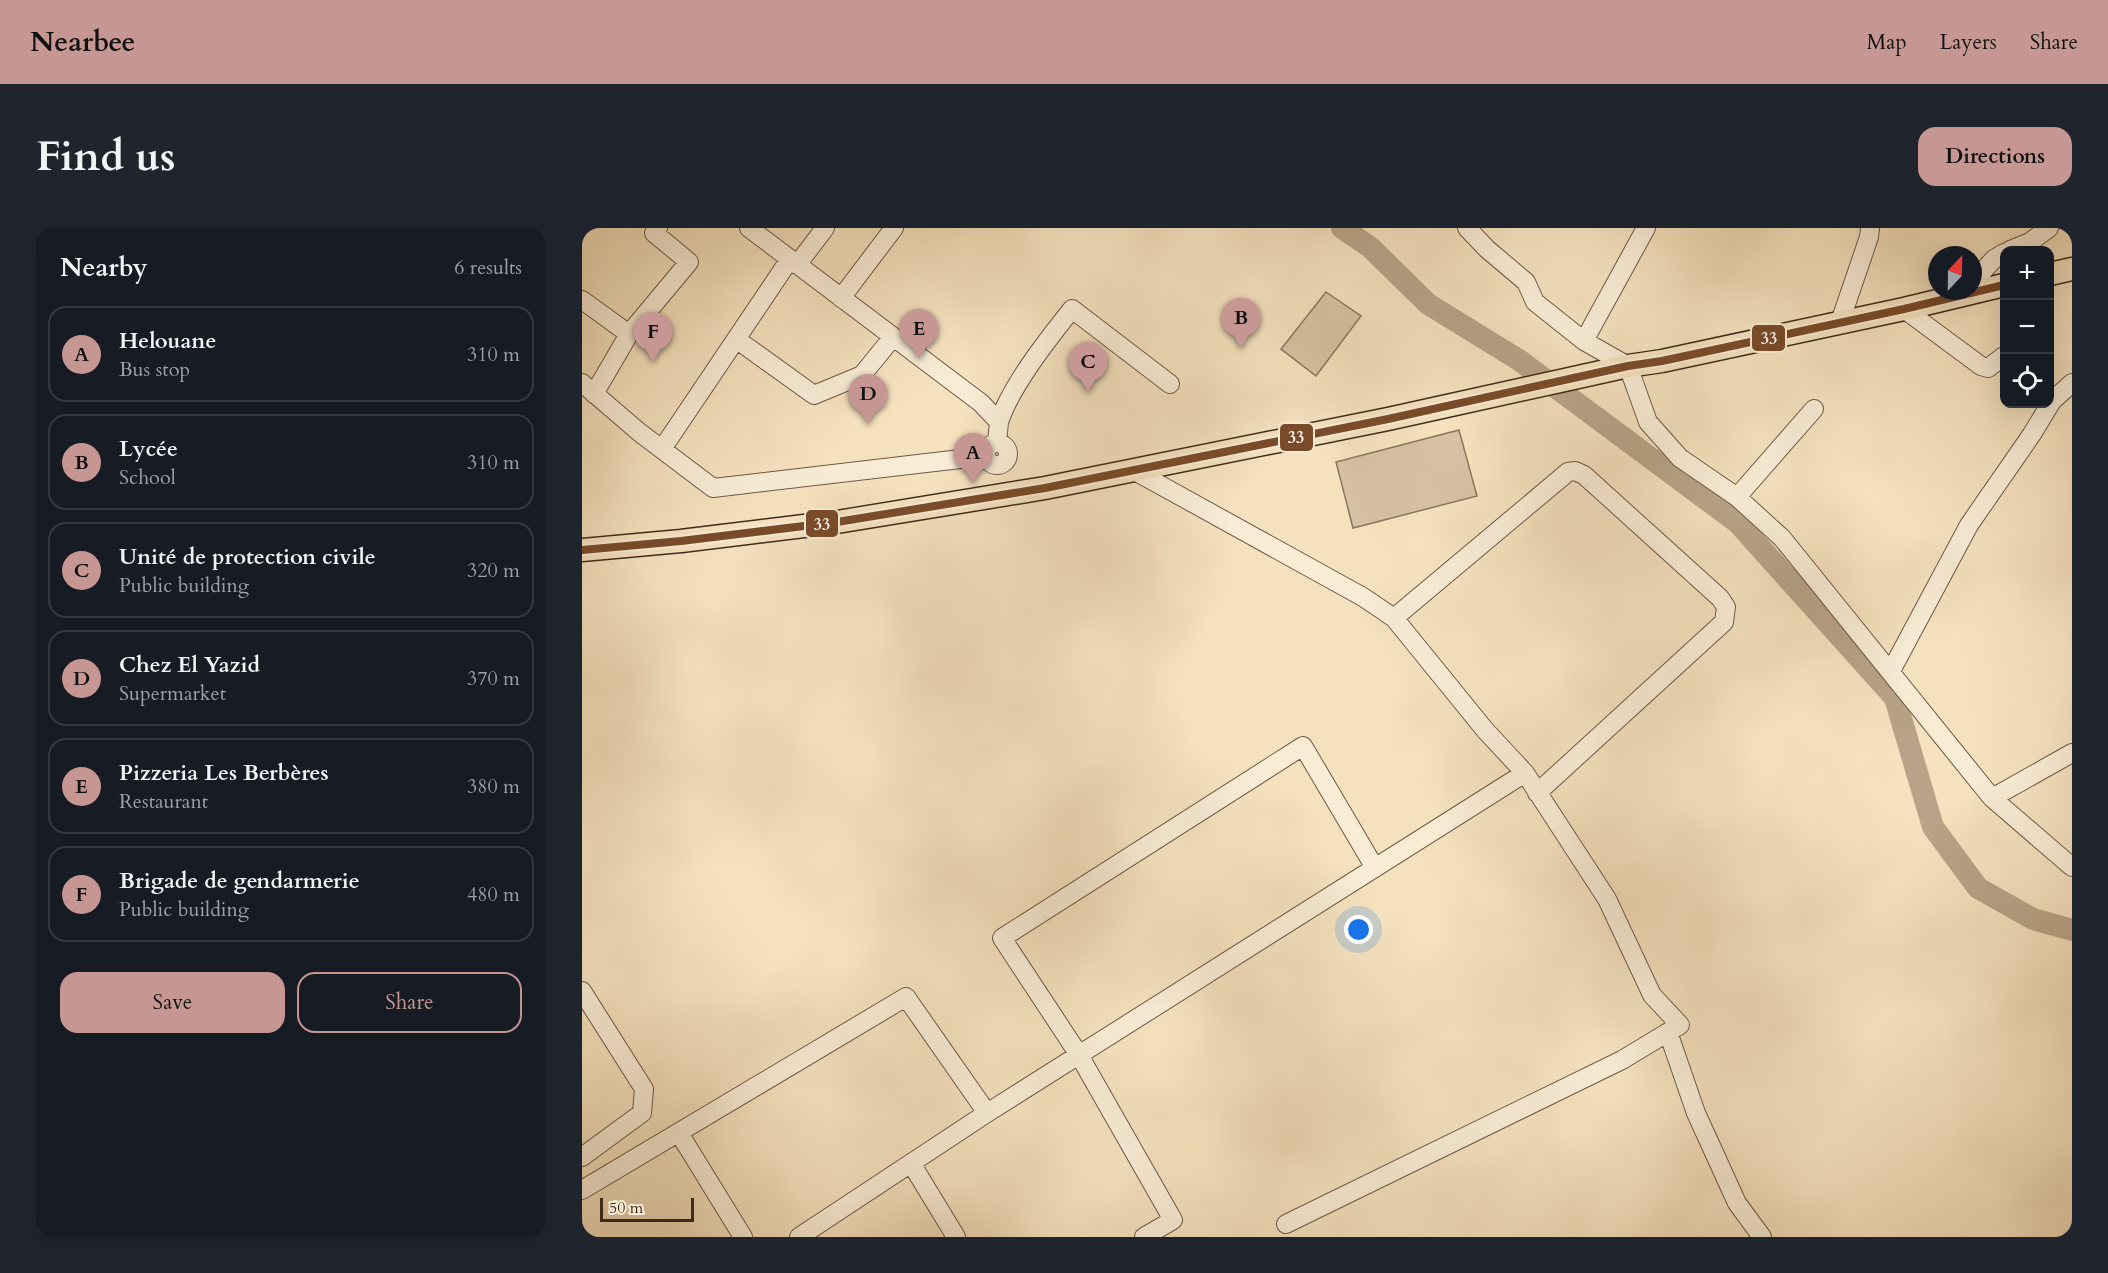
<!DOCTYPE html>
<html lang="en">
<head>
<meta charset="utf-8">
<style>
	:root { --surface:#171b24; --page:#20242c; --text:#f1f3f6; --muted:#9ea1a6; --line:#363941; --accent:#c59692 }
	body { margin:0; font-family:Cardo,serif; background:var(--page); color:var(--text) }
	.controls { position:absolute; right:18px; top:18px; display:grid; overflow:hidden; border-radius:12px; box-shadow:0 6px 24px #0002 }
	.controls button { width:54px; height:54px; display:grid; place-items:center; padding:0; border:0; border-bottom:2px solid var(--line); background:var(--surface); color:var(--text); font:30px sans-serif }
	.compass { position:absolute; left:1346px; top:18px; width:54px; height:54px; border-radius:50%; background:var(--surface); box-shadow:0 6px 24px #0002; rotate:22deg }
	.scale { position:absolute; left:18px; bottom:15px; width:94px; box-sizing:border-box; padding-left:6px; border:3px solid #402a1b; border-top:0; font-size:16px; line-height:21px; white-space:nowrap; color:#402a1b; -webkit-text-stroke:4px #f8ecd5; paint-order:stroke }
	.you { position:absolute; left:777px; top:702px; width:21px; height:21px; margin:-15px; border:4px solid #fff; border-radius:50%; background:#1a73e8; box-shadow:0 0 0 9px #1a73e833 }
	.badge { display:grid; place-items:center; width:39px; height:39px; border-radius:50%; background:var(--accent); color:#111; font-size:20px; font-weight:700 }
	.pin { position:absolute; translate:-50% -50px; filter:drop-shadow(0 2px 3px #0008) }
	.pin::after { content:''; position:absolute; top:32px; width:21px; height:18px; background:inherit; clip-path:polygon(0 0,100% 0,50% 100%) }
	.list { margin:0; padding:0; list-style:none }
	h2 { display:flex; justify-content:space-between; align-items:center; height:78px; margin:0; padding:0 24px; font-size:26px }
	h2 small { font-size:20px; font-weight:400; color:var(--muted) }
	.list li { display:grid; grid-template-columns:39px 1fr auto; gap:18px; align-items:center; box-sizing:border-box; height:96px; margin:0 12px 12px; padding:0 12px; border:2px solid var(--line); border-radius:18px }
	.list b { display:block; font-size:22px; white-space:nowrap }
	.list p { margin:0; font-size:20px; white-space:nowrap; color:var(--muted) }
	.list em { font-size:20px; font-style:normal; color:var(--muted) }
	.actions { display:flex; gap:12px; padding:18px 24px }
	.actions a { flex:1; padding:14px 0; border:2px solid var(--accent); border-radius:18px; text-align:center; font-size:21px; color:var(--accent) }
	.actions .main { background:var(--accent); color:#111 }
	.icon { flex:none; width:33px; height:33px; fill:none; stroke:currentColor; stroke-width:2; stroke-linecap:round; stroke-linejoin:round }
	.map { position:relative; flex:none; width:1490px; height:1009px; overflow:hidden; border-radius:18px }
	header { display:flex; align-items:center; gap:36px; box-sizing:border-box; height:84px; padding:0 30px; background:var(--accent); color:#111 }
	header strong { font-size:28px }
	nav { display:flex; gap:33px; margin-inline-start:auto; font-size:21px }
	.intro { display:flex; align-items:center; justify-content:space-between; box-sizing:border-box; height:144px; padding:0 36px }
	h1 { margin:0; font-size:42px }
	.button { padding:15px 27px; border-radius:18px; background:var(--accent); color:#111; font-size:21px; font-weight:700 }
	main { display:flex; gap:36px; padding:0 36px }
	aside { flex:1; background:var(--surface); border-radius:18px; box-shadow:0 6px 24px #0002 }
	.map>svg:first-child { display:block }
	.green { fill:#d5c2a2; stroke:#8a765e; stroke-width:1.5 }
	.lines { fill:none; stroke-linecap:round; stroke-linejoin:round }
	.river { stroke:#b7a387; stroke-width:22 }
	.minor-casing { stroke:#6d5844; stroke-width:20 }
	.major-casing { stroke:#402a1b; stroke-width:25 }
	.minor { stroke:#f8ecd5; stroke-width:18 }
	.major { stroke:#f4e1be; stroke-width:22 }
	.bus-1-casing { stroke:#f8ecd5; stroke-width:12 }
	.bus-1 { stroke:#7a4b2a; stroke-width:8 }
	.line-badge { stroke:#f8ecd5; stroke-width:2 }
	.badge-label { font-size:16px; text-anchor:middle; font-weight:bold; fill:#fff }
</style>
</head>
<body>
<header>
<strong>Nearbee</strong>
<nav><a>Map</a><a>Layers</a><a>Share</a></nav>
</header>
<div class="intro"><h1>Find us</h1><a class="button">Directions</a></div>
<main>
<aside>
<h2>Nearby<small>6 results</small></h2>
<ul class="list">
<li><span class="badge">A</span><div><b>Helouane</b><p>Bus stop</p></div><em>310 m</em></li>
<li><span class="badge">B</span><div><b>Lycée</b><p>School</p></div><em>310 m</em></li>
<li><span class="badge">C</span><div><b>Unité de protection civile</b><p>Public building</p></div><em>320 m</em></li>
<li><span class="badge">D</span><div><b>Chez El Yazid</b><p>Supermarket</p></div><em>370 m</em></li>
<li><span class="badge">E</span><div><b>Pizzeria Les Berbères</b><p>Restaurant</p></div><em>380 m</em></li>
<li><span class="badge">F</span><div><b>Brigade de gendarmerie</b><p>Public building</p></div><em>480 m</em></li>
</ul>
<div class="actions"><a class="main">Save</a><a>Share</a></div>
</aside>
<div class="map">
<svg width="1490" height="1009" viewBox="0 0 1490 1009">
	<rect width="100%" height="100%" fill="#f4e1be"/>
	<filter id="stains"><feTurbulence type="fractalNoise" baseFrequency=".00333" numOctaves="4"/><feColorMatrix values="0 0 0 0 .2 0 0 0 0 .09 0 0 0 0 .02 0 0 0 .5 -.17"/></filter>
	<radialGradient id="worn" r=".72"><stop offset=".6" stop-color="#630" stop-opacity="0"/><stop offset="1" stop-color="#630" stop-opacity=".3"/></radialGradient>
	<path class="green" d="M 744,64 L 779,88 L 734,148 L 699,121 Z
		M 877,202 L 895,268 L 771,300 L 754,234 Z"/>
	<g class="lines">
		<path class="river" d="M 760,0 L 788,19 L 846,76 L 937,132 L 1156,295 L 1313,470 L 1351,599 L 1396,660 L 1451,691 L 1490,702"/>
		<defs>
			<path id="minor" d="M 167,0 L 399,175 L 417,194 L 415,214
				M 885,0 L 905,21 L 944,54 L 953,74 L 1002,113 L 1046,138 L 1066,194 L 1098,230 L 1155,269 L 1200,310 L 1410,570 L 1490,639
				M 1428,22 L 1448,14 L 1467,0
				M 215,37 L 243,0
				M 1391,54 L 1412,31 L 1422,25
				M 259,70 L 312,0
				M 0,72 L 47,106
				M 1322,81 L 1399,138 L 1406,140 L 1422,128
				M 1258,94 L 1287,9 L 1288,0
				M 154,111 L 232,167 L 280,147 L 311,109
				M 1002,113 L 1064,0
				M 0,155 L 57,204 L 131,260 L 404,228
				M 12,166 L 47,106 L 107,34 L 72,5 L 76,0
				M 417,194 C 429,158 466,111 490,81 L 588,156
				M404 226a11 11 0 1 1 22 0a11 11 0 1 1-22 0Z
				M 80,221 L 208,31
				M 551,242 L 781,369 L 812,390 L 903,502 L 943,545 L 1025,671 L 1070,767 L 1098,797 L 1040,832 L 704,996
				M 1155,269 L 1232,181
				M 812,390 L 986,244 L 993,243 L 1002,247 L 1138,370 L 1144,379 L 1142,394 L 955,565
				M 1309,443 L 1387,297 L 1450,206 L 1470,173 L 1490,155
				M 1410,570 L 1490,525
				M 0,763 L 62,861 L 60,885 L 0,929
				M 1086,804 L 1114,885 L 1155,975 L 1180,1009
				M 97,905 L 161,1009
				M 329,935 L 374,1009
				M 0,962 L 324,769 L 405,885
				M 217,1009 L 405,885 L 943,545
				M 562,1009 L 591,992 L 497,827 L 420,710 L 721,518 L 793,640"/>
			<path id="major" d="M 1468,46 L 1490,41
				M 0,322 L 99,313 L 255,294 L 463,260 L 806,191 L 1046,138 L 1080,133 L 1322,81 L 1422,57"/>
		</defs>
		<use href="#minor" class="minor-casing"/>
		<use href="#major" class="major-casing"/>
		<use href="#minor" class="minor"/>
		<use href="#major" class="major"/>
		<defs>
			<path id="bus-1" d="M 0,322 L 99,313 L 255,294 L 463,260 L 806,191 L 1046,138 L 1080,133 L 1322,81 L 1422,57"/>
		</defs>
		<use href="#bus-1" class="bus-1-casing"/>
		<use href="#bus-1" class="bus-1"/>
	</g>
	<g class="line-badge">
		<rect x="1169" y="96" width="35" height="28" rx="6" fill="#7a4b2a"/>
		<rect x="697" y="195" width="35" height="29" rx="6" fill="#7a4b2a"/>
		<rect x="223" y="281" width="34" height="29" rx="6" fill="#7a4b2a"/>
	</g>
	<g class="badge-label">
		<text x="1187" y="116">33</text>
		<text x="714" y="215">33</text>
		<text x="240" y="302">33</text>
	</g>
	<rect width="100%" height="100%" filter="url(#stains)"/>
	<rect width="100%" height="100%" fill="url(#worn)"/>
</svg>
<div class="controls">
<button>+</button>
<button>−</button>
<button><svg class="icon" aria-label="locate" viewBox="0 0 24 24"><circle cx="12" cy="12" r="6"/><path d="M12 2v4M12 18v4M2 12h4M18 12h4"/></svg></button>
</div>
<svg class="compass" viewBox="-18 -18 36 36"><path d="M0-13l5 13h-10z" fill="#e53935"/><path d="M0 13l5-13h-10z" fill="#9ea1a6"/></svg>
<div class="scale">50 m</div>
<div class="you"></div>
<div class="pin badge" style="left:391px;top:255px">A</div>
<div class="pin badge" style="left:659px;top:120px">B</div>
<div class="pin badge" style="left:506px;top:164px">C</div>
<div class="pin badge" style="left:286px;top:196px">D</div>
<div class="pin badge" style="left:337px;top:131px">E</div>
<div class="pin badge" style="left:71px;top:134px">F</div>
</div>
</main>
</body>
</html>
